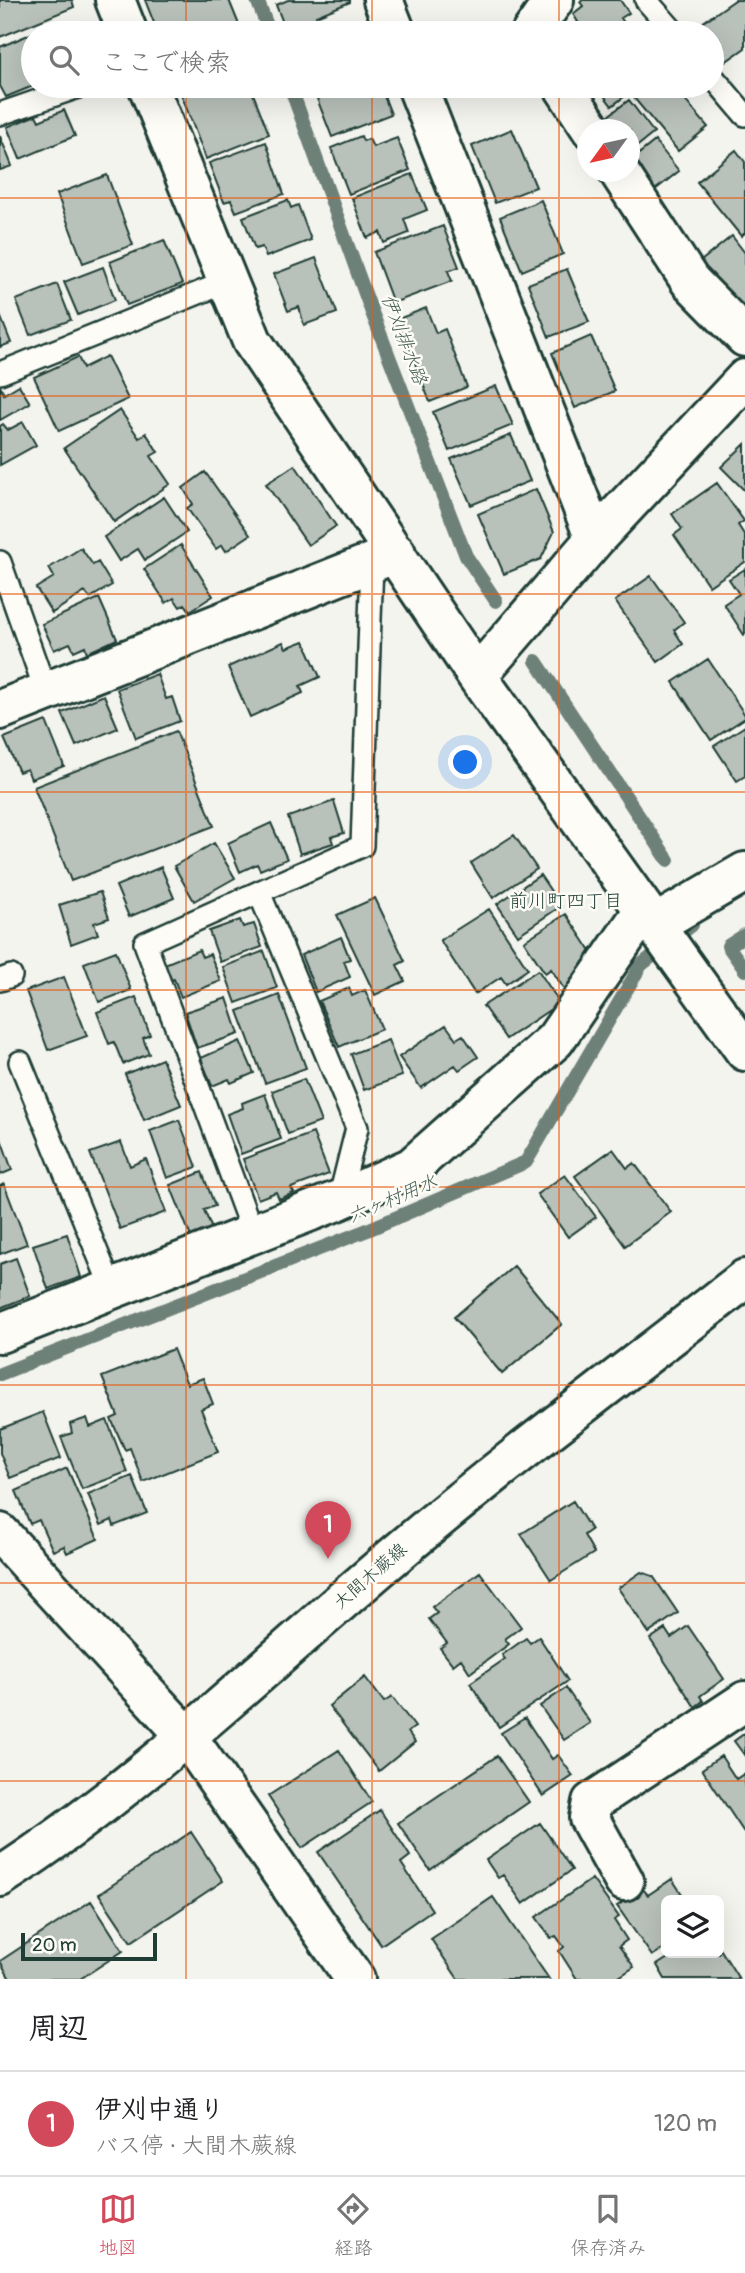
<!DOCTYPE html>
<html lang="ja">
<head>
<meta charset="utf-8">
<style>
	:root { --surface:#fff; --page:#f2f2f2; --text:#202124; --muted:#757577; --line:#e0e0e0; --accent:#d1495b }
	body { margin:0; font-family:Pangolin,"Klee One",sans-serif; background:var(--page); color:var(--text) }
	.controls { position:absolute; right:21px; bottom:21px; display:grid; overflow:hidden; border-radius:10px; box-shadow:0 7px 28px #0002 }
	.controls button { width:63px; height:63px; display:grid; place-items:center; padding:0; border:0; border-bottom:2px solid var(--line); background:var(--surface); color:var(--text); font:35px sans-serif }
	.compass { position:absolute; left:577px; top:119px; width:63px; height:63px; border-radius:50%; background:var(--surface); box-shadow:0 7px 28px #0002; rotate:237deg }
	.scale { position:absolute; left:21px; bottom:18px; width:136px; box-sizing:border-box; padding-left:7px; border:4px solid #1f3d34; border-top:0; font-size:19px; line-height:24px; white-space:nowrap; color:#1f3d34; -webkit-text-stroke:5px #fdfcf7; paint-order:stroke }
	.you { position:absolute; left:466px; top:763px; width:24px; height:24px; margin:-18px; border:5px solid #fff; border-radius:50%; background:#1a73e8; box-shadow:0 0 0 10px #1a73e833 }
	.badge { display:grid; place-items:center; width:46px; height:46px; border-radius:50%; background:var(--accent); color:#fff; font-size:23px; font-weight:700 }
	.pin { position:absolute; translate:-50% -58px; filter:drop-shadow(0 2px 4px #0008) }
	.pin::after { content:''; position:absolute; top:37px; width:24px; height:21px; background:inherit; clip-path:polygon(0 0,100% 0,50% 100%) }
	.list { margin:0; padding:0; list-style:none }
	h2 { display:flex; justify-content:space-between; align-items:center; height:91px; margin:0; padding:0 28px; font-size:30px }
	h2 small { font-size:23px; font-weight:400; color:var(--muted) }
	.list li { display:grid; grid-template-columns:46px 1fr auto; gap:21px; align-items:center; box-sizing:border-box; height:105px; padding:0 28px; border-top:2px solid var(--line) }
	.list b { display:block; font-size:26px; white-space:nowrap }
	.list p { margin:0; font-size:23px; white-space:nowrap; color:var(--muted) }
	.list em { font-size:23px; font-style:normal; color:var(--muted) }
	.icon { flex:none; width:38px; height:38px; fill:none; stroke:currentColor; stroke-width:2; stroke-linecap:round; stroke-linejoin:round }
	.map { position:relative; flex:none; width:745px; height:1979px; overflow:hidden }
	.search { position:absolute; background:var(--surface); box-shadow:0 7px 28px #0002; left:21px; right:21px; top:21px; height:77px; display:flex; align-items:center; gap:18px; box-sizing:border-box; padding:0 24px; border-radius:38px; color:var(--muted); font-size:26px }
	.sheet { height:196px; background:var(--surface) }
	nav { display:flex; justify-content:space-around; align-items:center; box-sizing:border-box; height:98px; border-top:2px solid var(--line); background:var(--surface); font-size:19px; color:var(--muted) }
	nav a { display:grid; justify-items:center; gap:4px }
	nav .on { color:var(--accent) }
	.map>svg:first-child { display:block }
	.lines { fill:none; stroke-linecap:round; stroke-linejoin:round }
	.stream { stroke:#6e8179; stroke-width:14 }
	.building { fill:#b9c1bb; stroke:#1f3d34; stroke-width:2 }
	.service-casing { stroke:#1f3d34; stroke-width:26 }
	.minor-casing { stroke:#1f3d34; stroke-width:44 }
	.secondary-casing { stroke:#1f3d34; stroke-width:44 }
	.service { stroke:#fdfcf7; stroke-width:21 }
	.minor { stroke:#fdfcf7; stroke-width:38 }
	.secondary { stroke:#fdfcf7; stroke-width:38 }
	.grid { fill:none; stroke:#e8590c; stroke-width:2; stroke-opacity:0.55 }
	.labels { text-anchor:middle; stroke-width:5; stroke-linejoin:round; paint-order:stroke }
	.street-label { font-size:18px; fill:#1f3d34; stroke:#fdfcf7 }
	.water-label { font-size:19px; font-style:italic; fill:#475f56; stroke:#fdfcf7 }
	.neighbourhood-label { font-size:19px; fill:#1f3d34; stroke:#fdfcf7 }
</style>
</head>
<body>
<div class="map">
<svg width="745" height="1979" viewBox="0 0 745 1979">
	<rect width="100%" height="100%" fill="#f4f4ef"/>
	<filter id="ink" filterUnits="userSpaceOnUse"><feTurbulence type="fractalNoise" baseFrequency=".0143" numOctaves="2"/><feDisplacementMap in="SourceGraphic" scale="14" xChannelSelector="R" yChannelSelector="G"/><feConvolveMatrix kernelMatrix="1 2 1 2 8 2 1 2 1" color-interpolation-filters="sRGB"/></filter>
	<g filter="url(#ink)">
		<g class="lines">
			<path class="stream" d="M 257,0 L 270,33
				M 290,86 L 371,310 L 466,556 L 496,601
				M 536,661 L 668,860
				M 745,935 L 728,946 L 745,970
				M 0,1374 L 365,1231 L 526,1162 L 641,965 L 692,925"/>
		</g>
		<path class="building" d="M 0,0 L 72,0 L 74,7 L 0,37 Z
			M 145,0 L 229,0 L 242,32 L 158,33 Z
			M 288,0 L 350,0 L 350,2 L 316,16 L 321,31 L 287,33 L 276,5 Z
			M 583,0 L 620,0 L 629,13 L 621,18 L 626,26 L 616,33 L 561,33 L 578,22 L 573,14 L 583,6 L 580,2 Z
			M 735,0 L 745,0 L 745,48 L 725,62 L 712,44 L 712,33 L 704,33 L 699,25 Z
			M 54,24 L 58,33 L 33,33 L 33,86 L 6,97 L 0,86 L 0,47 Z
			M 355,25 L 359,33 L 334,33 Z
			M 178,86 L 250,86 L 269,134 L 206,159 Z
			M 342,86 L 380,86 L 391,114 L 332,137 L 316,96 Z
			M 589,86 L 638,86 L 612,106 L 599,89 L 594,93 Z
			M 649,86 L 673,86 L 708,127 L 678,151 L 634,98 Z
			M 629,100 L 654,133 L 630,152 L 630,130 L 604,130 L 599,123 Z
			M 64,110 L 75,136 L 20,159 L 7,127 L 36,115 L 39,121 Z
			M 512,129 L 536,187 L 495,203 L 472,146 Z
			M 0,136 L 12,166 L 0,170 Z
			M 361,136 L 363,141 L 369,139 L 373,147 L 397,138 L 410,170 L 349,194 L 331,148 Z
			M 655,141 L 679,171 L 650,194 L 630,161 Z
			M 266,142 L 284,194 L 236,212 L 231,200 L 224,202 L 209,163 Z
			M 736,150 L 745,162 L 745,233 L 741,236 L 697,182 Z
			M 412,174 L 427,210 L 404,219 L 409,233 L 384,243 L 380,232 L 367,238 L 352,198 Z
			M 107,175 L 133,245 L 83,263 L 57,194 Z
			M 288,200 L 291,208 L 298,205 L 311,240 L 266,257 L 262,247 L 255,249 L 243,217 Z
			M 541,200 L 563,254 L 522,271 L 500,217 Z
			M 443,226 L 459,267 L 448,271 L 452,281 L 393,303 L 374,252 Z
			M 732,236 L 745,253 L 745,317 L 696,265 Z
			M 164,240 L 182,284 L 127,305 L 110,262 Z
			M 316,258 L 337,313 L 304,325 L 299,307 L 288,311 L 274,274 Z
			M 103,267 L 115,300 L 78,315 L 64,282 Z
			M 567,269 L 589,322 L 549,337 L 528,284 Z
			M 57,284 L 71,320 L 30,335 L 16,300 Z
			M 426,308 L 436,333 L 445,329 L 467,387 L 430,402 L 398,319 Z
			M 0,315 L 11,343 L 0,347 Z
			M 591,336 L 615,391 L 575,408 L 552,353 Z
			M 107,356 L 128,399 L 59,431 L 34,377 L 78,357 L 83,368 Z
			M 19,385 L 30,403 L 0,420 L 0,386 L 4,394 Z
			M 496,386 L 513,425 L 449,451 L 433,412 Z
			M 120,410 L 139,438 L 146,433 L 158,452 L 151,456 L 170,484 L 114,522 L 64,448 Z
			M 23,422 L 36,445 L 0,465 L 0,426 L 3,424 L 8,430 Z
			M 511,435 L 530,481 L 471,505 L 451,459 Z
			M 745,444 L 745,491 L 721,467 Z
			M 295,465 L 336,526 L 308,545 L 266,484 Z
			M 205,472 L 250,535 L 226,551 L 222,545 L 216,549 L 187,508 L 193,504 L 183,488 Z
			M 717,483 L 744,521 L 738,525 L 745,536 L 745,562 L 709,586 L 674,535 L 682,529 L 672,514 Z
			M 536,489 L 554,532 L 541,559 L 504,574 L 478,514 Z
			M 164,497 L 187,532 L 145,560 L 138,549 L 119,561 L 104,537 Z
			M 181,545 L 213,596 L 190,611 L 185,604 L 180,607 L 174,598 L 166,603 L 144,569 Z
			M 81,548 L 93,565 L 98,562 L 112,585 L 90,598 L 85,592 L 52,613 L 36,588 L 54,577 L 49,568 Z
			M 745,569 L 745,634 L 744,635 L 724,604 L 739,594 L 729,579 Z
			M 651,576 L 684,622 L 674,630 L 683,644 L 658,662 L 615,601 Z
			M 99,598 L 117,639 L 87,653 L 85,646 L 74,651 L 70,643 L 54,650 L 42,624 Z
			M 304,641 L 320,677 L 300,686 L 303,693 L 250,717 L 228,667 L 283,642 L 286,648 Z
			M 708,659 L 745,715 L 745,718 L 711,740 L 673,682 Z
			M 157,674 L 166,699 L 172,697 L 180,721 L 136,738 L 117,689 Z
			M 104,695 L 118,728 L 76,746 L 62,713 Z
			M 46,721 L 64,766 L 31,779 L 27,769 L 19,772 L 4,738 Z
			M 745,726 L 745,776 L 737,781 L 714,746 Z
			M 176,731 L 214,826 L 71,881 L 34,787 Z
			M 334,801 L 344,833 L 331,837 L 333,843 L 300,854 L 288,817 Z
			M 271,823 L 287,859 L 260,870 L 257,864 L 240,872 L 228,843 Z
			M 514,835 L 537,869 L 493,898 L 471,863 Z
			M 214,843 L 235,878 L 194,901 L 174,866 Z
			M 161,867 L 174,898 L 129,917 L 116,886 Z
			M 540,875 L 561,906 L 518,935 L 497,904 Z
			M 100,892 L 109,918 L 94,923 L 98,934 L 71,944 L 59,905 Z
			M 375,898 L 405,961 L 397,965 L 405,981 L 375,995 L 337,915 Z
			M 489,909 L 528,969 L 506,984 L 501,977 L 475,994 L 440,940 Z
			M 566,914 L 600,965 L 564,989 L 551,969 L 545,973 L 524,941 Z
			M 240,920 L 243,927 L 254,924 L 262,947 L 220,962 L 209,931 Z
			M 341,937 L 350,959 L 344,961 L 350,977 L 316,992 L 301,955 Z
			M 199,950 L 202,957 L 210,954 L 221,981 L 181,997 L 174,979 L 168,981 L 162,965 Z
			M 116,951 L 131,990 L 99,1002 L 84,963 Z
			M 264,951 L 277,988 L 236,1003 L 223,967 Z
			M 538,970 L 560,1003 L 506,1039 L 483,1006 Z
			M 64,977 L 87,1036 L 48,1050 L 26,991 Z
			M 349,988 L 352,996 L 365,990 L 382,1029 L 339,1047 L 319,1001 Z
			M 279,995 L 306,1068 L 265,1083 L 238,1011 Z
			M 136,997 L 150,1035 L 143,1038 L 149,1054 L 123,1064 L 114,1042 L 109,1044 L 97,1012 Z
			M 227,998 L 239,1034 L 197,1048 L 185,1012 Z
			M 446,1025 L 456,1039 L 463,1035 L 478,1057 L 459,1070 L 455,1065 L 421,1088 L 399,1057 Z
			M 388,1040 L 402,1076 L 364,1090 L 351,1054 Z
			M 240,1041 L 254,1073 L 231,1083 L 229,1079 L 212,1086 L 201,1058 Z
			M 162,1059 L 181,1105 L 144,1120 L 125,1074 Z
			M 304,1079 L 321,1122 L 288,1134 L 272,1091 Z
			M 265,1094 L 281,1139 L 241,1154 L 227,1114 L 243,1108 L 242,1103 Z
			M 179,1120 L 197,1167 L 167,1178 L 150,1131 Z
			M 313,1133 L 329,1174 L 291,1188 L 294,1193 L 279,1199 L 276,1192 L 258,1199 L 243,1159 Z
			M 0,1136 L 12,1170 L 0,1175 Z
			M 121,1142 L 130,1166 L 146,1159 L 166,1212 L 120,1229 L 90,1153 Z
			M 613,1149 L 627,1168 L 634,1163 L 671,1212 L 625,1246 L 575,1176 Z
			M 202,1172 L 215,1206 L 204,1210 L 212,1229 L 191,1237 L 170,1185 Z
			M 565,1175 L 596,1217 L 568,1237 L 537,1194 Z
			M 4,1184 L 27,1244 L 0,1254 L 0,1186 Z
			M 67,1234 L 81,1277 L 48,1289 L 33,1245 Z
			M 16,1258 L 30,1296 L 0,1308 L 0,1264 Z
			M 514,1266 L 562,1324 L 502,1374 L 454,1317 Z
			M 173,1349 L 187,1384 L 203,1378 L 213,1404 L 201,1409 L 218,1452 L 143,1482 L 130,1448 L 125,1450 L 111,1419 L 118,1416 L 102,1377 Z
			M 43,1412 L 61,1458 L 10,1478 L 0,1453 L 0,1429 Z
			M 87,1418 L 90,1427 L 107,1420 L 127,1472 L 82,1489 L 61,1437 L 72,1433 L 70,1424 Z
			M 67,1468 L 98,1539 L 67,1553 L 64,1546 L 53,1551 L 39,1520 L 30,1524 L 16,1491 Z
			M 132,1476 L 147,1513 L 114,1526 L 112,1520 L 101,1525 L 88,1494 Z
			M 573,1501 L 591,1530 L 584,1535 L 594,1553 L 551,1580 L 521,1534 Z
			M 480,1572 L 521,1627 L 505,1639 L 509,1644 L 470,1673 L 461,1659 L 453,1665 L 440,1648 L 447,1643 L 429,1619 L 437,1613 L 432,1607 Z
			M 641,1572 L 653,1576 L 678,1613 L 649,1633 L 618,1588 Z
			M 688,1626 L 724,1679 L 700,1696 L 703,1701 L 695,1707 L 650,1639 L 665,1629 L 671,1638 Z
			M 539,1637 L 568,1681 L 499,1727 L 470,1683 L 505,1659 L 502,1655 L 526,1638 L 530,1643 Z
			M 365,1677 L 384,1702 L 392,1697 L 415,1727 L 408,1732 L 415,1742 L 379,1771 L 329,1706 Z
			M 566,1688 L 590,1723 L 564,1740 L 540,1706 Z
			M 525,1718 L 552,1759 L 558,1755 L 573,1776 L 543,1796 L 501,1733 Z
			M 745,1733 L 745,1756 L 734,1741 Z
			M 339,1750 L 372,1802 L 302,1848 L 268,1796 Z
			M 497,1756 L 529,1802 L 430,1870 L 398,1823 Z
			M 721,1756 L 736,1779 L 745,1773 L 745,1834 L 702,1769 Z
			M 380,1810 L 410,1856 L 401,1863 L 432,1910 L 381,1945 L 318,1852 Z
			M 540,1823 L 572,1870 L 523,1904 L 503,1875 L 498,1878 L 486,1860 Z
			M 191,1832 L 223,1881 L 131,1942 L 99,1894 Z
			M 592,1879 L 619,1917 L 614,1920 L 627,1940 L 619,1946 L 634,1967 L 616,1979 L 577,1979 L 559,1951 L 564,1947 L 556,1936 L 551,1938 L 536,1917 Z
			M 672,1879 L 686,1900 L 666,1900 L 666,1947 L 652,1956 L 617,1906 L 643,1889 L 648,1895 Z
			M 493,1897 L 549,1979 L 458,1979 L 431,1939 Z
			M 91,1901 L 123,1951 L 80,1979 L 10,1979 L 0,1961 Z
			M 719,1947 L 739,1979 L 665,1979 L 657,1965 L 676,1953 L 719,1953 Z"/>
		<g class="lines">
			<defs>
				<path id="service" d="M 646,0 L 675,33
					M 712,76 L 745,115
					M 0,114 L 81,86
					M 0,373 L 226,282
					M 0,562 L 46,692
					M 259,892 L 357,1128 L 339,1200
					M 0,980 L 11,976
					M 20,1062 L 112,1289
					M 253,1234 L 145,943 L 362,846 L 372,563"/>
				<path id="minor" d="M 115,0 L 128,33
					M 383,0 L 396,33
					M 531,33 L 554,0
					M 148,86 L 252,341 L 477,676 L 745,1051
					M 417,86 L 595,539
					M 563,86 L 592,130
					M 619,172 L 690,281 L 745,337
					M 477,676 L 595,539 L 745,379
					M 0,710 L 396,553
					M 654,925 L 745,872
					M 0,1333 L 339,1200 L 412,1167 L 555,1040 L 644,910
					M 0,1533 L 188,1738 L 355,1979
					M 624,1881 L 589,1818 L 592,1802 L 745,1701"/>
				<path id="secondary" d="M 0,1877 C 141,1786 261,1669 388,1561 C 504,1462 625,1373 745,1279"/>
			</defs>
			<use href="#service" class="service-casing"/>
			<use href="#minor" class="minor-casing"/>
			<use href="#secondary" class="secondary-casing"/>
			<use href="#service" class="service"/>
			<use href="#minor" class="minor"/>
			<use href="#secondary" class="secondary"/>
		</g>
	</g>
	<path class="grid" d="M 186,0 L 186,33M 372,0 L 372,33M 559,0 L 559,33M 186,86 L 186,1979M 372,86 L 372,1979M 559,86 L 559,1979M 0,198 L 745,198M 0,396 L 745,396M 0,594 L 745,594M 0,792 L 745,792M 0,990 L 745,990M 0,1187 L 745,1187M 0,1385 L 745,1385M 0,1583 L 745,1583M 0,1781 L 745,1781"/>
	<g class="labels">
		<g class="street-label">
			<text transform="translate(370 1576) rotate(-41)" y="6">大間木蕨線</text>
		</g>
		<g class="water-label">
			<text transform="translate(405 339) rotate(69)" y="7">伊刈排水路</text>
			<text transform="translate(392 1198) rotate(-23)" y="7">六ヶ村用水</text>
		</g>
		<g class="neighbourhood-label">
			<text x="566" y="907">前川町四丁目</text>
		</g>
	</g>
</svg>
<div class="controls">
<button><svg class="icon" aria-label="layers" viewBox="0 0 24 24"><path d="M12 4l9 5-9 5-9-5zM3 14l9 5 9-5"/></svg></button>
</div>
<svg class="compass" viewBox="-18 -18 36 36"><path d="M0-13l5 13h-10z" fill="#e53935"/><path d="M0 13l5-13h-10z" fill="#757577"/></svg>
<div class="scale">20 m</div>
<div class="you"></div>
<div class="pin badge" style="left:328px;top:1559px">1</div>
<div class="search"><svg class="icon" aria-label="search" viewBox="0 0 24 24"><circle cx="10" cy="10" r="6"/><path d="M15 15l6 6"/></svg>ここで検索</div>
</div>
<section class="sheet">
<h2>周辺<small></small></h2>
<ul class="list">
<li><span class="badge">1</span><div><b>伊刈中通り</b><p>バス停 · 大間木蕨線</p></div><em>120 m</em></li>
</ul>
</section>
<nav>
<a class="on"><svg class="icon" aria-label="map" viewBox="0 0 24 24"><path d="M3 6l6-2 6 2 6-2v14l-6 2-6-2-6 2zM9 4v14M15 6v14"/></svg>地図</a>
<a><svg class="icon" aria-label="directions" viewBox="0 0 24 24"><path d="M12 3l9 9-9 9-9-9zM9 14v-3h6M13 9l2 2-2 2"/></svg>経路</a>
<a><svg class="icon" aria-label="saved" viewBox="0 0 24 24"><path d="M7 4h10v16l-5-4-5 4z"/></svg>保存済み</a>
</nav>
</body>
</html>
